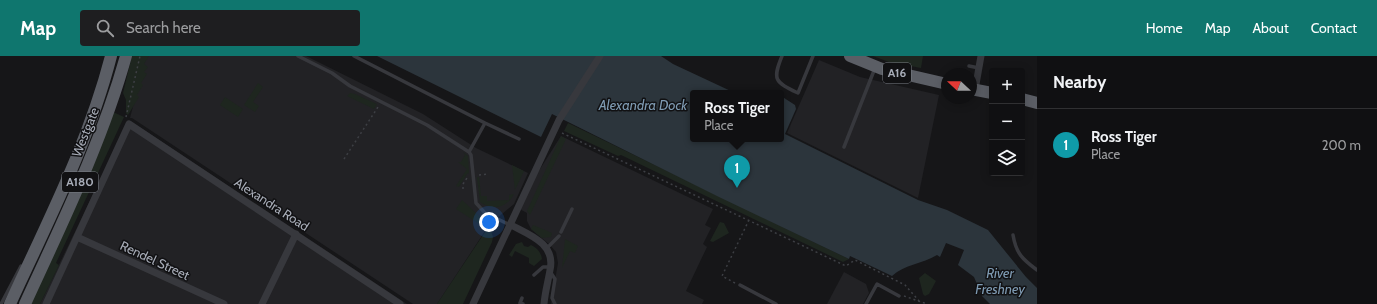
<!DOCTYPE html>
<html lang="en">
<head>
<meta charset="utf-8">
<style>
	:root { --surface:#101012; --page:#1e1e20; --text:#f1f3f6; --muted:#9c9d9f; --line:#303032; --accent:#0f766e }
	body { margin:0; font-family:Cabin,sans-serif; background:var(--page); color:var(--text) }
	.controls { position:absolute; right:12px; top:12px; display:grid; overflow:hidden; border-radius:4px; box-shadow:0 2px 10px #0003 }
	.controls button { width:36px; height:36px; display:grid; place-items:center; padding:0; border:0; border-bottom:1px solid var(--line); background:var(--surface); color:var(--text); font:20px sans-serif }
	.compass { position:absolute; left:941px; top:12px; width:36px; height:36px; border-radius:50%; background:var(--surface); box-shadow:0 2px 10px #0003; rotate:292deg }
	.you { position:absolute; left:489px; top:166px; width:14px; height:14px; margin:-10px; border:3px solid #fff; border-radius:50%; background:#1a73e8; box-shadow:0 0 0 6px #1a73e833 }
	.badge { display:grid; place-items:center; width:26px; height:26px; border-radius:50%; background:var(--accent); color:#fff; font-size:13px; font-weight:700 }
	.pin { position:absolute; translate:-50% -33px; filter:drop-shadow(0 1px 2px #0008) }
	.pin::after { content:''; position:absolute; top:21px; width:14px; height:12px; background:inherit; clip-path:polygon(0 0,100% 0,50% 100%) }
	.popup { position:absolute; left:690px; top:34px; width:94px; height:52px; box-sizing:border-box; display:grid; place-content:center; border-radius:4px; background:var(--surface); filter:drop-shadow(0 1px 3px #0005); font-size:13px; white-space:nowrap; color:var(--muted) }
	.popup b { font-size:15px; color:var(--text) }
	.popup::after { content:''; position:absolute; left:50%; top:100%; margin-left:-8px; border:8px solid transparent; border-top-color:var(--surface) }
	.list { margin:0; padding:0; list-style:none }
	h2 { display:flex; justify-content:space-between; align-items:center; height:52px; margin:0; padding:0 16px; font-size:17px }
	h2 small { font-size:13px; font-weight:400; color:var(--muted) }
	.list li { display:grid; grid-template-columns:26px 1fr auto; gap:12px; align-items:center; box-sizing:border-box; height:72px; padding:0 16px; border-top:1px solid var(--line) }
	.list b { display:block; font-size:15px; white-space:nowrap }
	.list p { margin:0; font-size:13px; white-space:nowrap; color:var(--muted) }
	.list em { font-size:13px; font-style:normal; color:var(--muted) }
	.icon { flex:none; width:22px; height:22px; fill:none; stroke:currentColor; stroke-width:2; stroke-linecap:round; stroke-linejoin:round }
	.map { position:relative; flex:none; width:1037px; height:248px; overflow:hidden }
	header { display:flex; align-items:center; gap:24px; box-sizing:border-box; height:56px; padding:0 20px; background:var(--accent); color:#fff }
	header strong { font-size:19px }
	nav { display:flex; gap:22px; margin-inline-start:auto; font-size:14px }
	.search { width:280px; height:36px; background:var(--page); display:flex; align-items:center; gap:10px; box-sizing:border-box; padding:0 14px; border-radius:4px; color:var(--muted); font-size:15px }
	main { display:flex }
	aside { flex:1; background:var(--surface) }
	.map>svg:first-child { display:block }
	.built { fill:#222225 }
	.green { fill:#1e261f }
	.water { fill:#2c353c }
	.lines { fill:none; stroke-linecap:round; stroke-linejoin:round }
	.path { stroke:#3d3f44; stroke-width:1.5; stroke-dasharray:2 3; stroke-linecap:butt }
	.service { stroke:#37383d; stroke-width:3.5 }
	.minor { stroke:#37383d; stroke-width:7 }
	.trunk { stroke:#5b5e65; stroke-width:12 }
	.labels { text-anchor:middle; stroke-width:3; stroke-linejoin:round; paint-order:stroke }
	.shield { fill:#111113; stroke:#7b7e86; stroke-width:1 }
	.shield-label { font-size:12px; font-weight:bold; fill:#a8adb8 }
	.street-label { font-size:13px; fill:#a8adb8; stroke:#111113 }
	.water-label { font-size:14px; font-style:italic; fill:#7f9bb3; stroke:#111113 }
</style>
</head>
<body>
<header>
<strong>Map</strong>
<div class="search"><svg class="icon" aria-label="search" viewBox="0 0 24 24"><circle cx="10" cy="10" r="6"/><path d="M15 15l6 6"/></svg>Search here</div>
<nav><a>Home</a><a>Map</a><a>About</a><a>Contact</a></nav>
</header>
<main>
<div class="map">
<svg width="1037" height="248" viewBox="0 0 1037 248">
	<rect width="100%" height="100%" fill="#161618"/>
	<path class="built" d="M 146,0 L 306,0 L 423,58 L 476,92 L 528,117 L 514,148 L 489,169 L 437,248 L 413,248 L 132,62 L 130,62 Z
		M 819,4 L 860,21 L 939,39 L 918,142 L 787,77 Z
		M 129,64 L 407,248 L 40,248 Z
		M 561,80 L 713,153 L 705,169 L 711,172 L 703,188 L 707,191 L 686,235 L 704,244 L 702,248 L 551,248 L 558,207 L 556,196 L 550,189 L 531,173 L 527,165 L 527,157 L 516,151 Z
		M 844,216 L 866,228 L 869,237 L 863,248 L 827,248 Z"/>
	<path class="green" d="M 132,0 L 149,0 L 144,8 L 148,11 L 144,16 L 147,18 L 141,27 L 143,29 L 137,39 L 139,41 L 128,59 L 126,57 L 126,44 L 123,37 Z
		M 873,0 L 923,0 L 921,12 L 889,6 Z
		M 258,27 L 263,31 L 253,46 L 259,50 L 255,56 L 244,49 Z
		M 350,37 L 355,38 L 377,48 L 374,53 L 347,40 Z
		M 225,41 L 243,53 L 238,61 L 220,49 Z
		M 113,56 L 124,61 L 56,207 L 59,209 L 40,248 L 28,248 Z
		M 568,67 L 849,203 L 843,206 L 621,99 L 618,100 L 564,75 Z
		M 561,80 L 566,83 L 530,159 L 527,155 Z
		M 463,96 L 468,100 L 469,117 L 467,118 L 459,131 L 456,130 L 467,113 L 458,106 L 461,106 L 465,99 Z
		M 512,109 L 524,115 L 515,134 Z
		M 477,121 L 479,121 L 481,140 L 487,140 L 487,145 L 509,144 L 509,139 L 514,138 C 507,152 492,155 480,146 Z
		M 462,144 L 489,169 L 493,181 L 492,186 L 463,248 L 437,248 L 487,173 L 456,153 Z
		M 720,166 L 724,167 L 729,177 L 713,186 L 710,185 Z
		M 533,169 L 552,177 L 551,181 L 542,182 L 531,173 Z
		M 565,183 L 578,190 L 575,197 L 570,195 L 562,212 Z
		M 522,186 L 524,190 L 528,191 L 531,189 C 537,192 541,196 542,203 L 534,210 L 529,207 L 529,202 L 515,195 L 512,201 L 509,199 L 516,188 Z
		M 925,217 L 936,225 L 929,238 L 925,240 L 923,238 L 919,222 Z"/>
	<path class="water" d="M 377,0 L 661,0 L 673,8 L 735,37 L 693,37 L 693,83 L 781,83 L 781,40 L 795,49 L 796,53 L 785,78 L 918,144 L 947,154 L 988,174 L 1026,221 L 1037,232 L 1037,248 L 990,248 L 982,240 L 974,221 L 958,209 L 964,194 L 946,187 L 940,201 L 937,199 C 922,208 905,208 892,220 L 850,200 L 849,203 L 719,141 L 552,58 L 541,81 Z"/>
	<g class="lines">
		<path class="path" d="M 126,61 L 140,0
			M 562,77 L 846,210 L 855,204 L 905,229 L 920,246
			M 344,103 L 378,51
			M 479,119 L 489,118
			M 463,133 L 463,128 L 467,122
			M 735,227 L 722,220 L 749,164
			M 904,240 L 927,248"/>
		<path class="service" d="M 298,0 L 332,17 L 350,30 L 427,69 L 469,96 L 471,99 L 476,147 L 485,157 L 510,169
			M 354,0 L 485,67
			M 782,0 C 772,24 775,26 798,37 L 813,0
			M 969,10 L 979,12
			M 844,91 L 875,12
			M 469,96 L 485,67 L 519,83
			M 561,176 L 572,153
			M 1013,179 C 1016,197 1022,203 1037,214
			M 547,192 L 559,180
			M 551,217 L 555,223 L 552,242 L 555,248
			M 534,219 L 543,211 L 550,211
			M 740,229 L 776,248
			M 522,242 L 520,247 L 523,248
			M 1,248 L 21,210
			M 866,248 L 877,228 L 899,240"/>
		<path class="minor" d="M 975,34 L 981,0
			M 511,169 C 530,179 556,188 550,214 C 548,226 545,236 544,248
			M 77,181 L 224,248
			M 46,248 L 129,68 L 400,248
			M 262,248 L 296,178
			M 473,248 L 559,64 L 600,0"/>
		<path class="trunk" d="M 850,0 L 882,13 L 947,28
			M 971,33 L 992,37
			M 1022,43 L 1037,47
			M 10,248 C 47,167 89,86 111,0
			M 25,248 C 62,167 102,86 126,0"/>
	</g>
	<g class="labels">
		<g class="shield">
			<rect x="883" y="7" width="28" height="20" rx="3"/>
			<rect x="62" y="116" width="36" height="20" rx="3"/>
		</g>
		<g class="shield-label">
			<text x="897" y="21">A16</text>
			<text x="80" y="130">A180</text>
		</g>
		<g class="street-label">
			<text transform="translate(85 76) rotate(-68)" y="5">Westgate</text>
			<text transform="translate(272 148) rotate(33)" y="5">Alexandra Road</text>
			<text transform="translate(155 204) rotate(25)" y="5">Rendel Street</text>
		</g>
		<g class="water-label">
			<text x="643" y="54">Alexandra Dock</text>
			<text x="1000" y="222">River<tspan x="1000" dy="16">Freshney</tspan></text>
		</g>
	</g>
</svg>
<div class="controls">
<button>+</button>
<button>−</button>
<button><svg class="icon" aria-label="layers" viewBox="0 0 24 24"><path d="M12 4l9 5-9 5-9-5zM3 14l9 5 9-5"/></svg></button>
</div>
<svg class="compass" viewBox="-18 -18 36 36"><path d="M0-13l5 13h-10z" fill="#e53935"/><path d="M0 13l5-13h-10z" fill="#9c9d9f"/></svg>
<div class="you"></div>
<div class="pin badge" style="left:737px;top:132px;background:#0f9aa8">1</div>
<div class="popup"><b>Ross Tiger</b>Place</div>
</div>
<aside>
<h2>Nearby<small></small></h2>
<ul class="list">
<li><span class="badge" style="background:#0f9aa8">1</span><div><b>Ross Tiger</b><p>Place</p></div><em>200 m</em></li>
</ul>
</aside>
</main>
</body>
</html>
